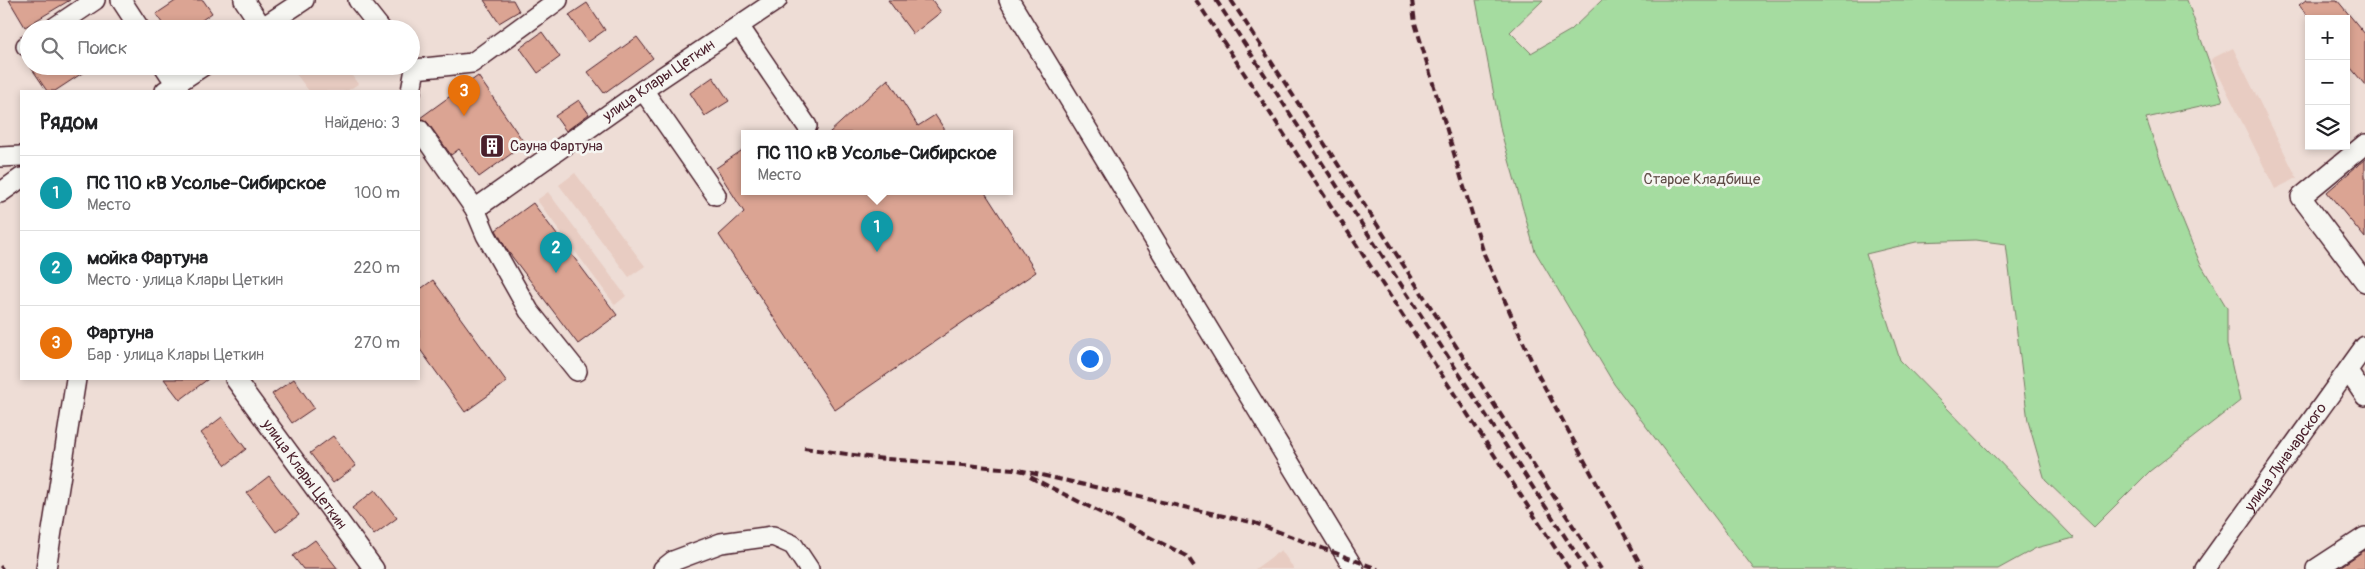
<!DOCTYPE html>
<html lang="ru">
<head>
<meta charset="utf-8">
<style>
	:root { --surface:#fff; --page:#f2f2f2; --text:#202124; --muted:#757577; --line:#e0e0e0; --accent:#0b8043 }
	body { margin:0; font-family:Pangolin,sans-serif; background:var(--page); color:var(--text) }
	.controls { position:absolute; right:15px; top:15px; display:grid; overflow:hidden; border-radius:0px; box-shadow:0 2px 8px #0003 }
	.controls button { width:45px; height:45px; display:grid; place-items:center; padding:0; border:0; border-bottom:1px solid var(--line); background:var(--surface); color:var(--text); font:25px sans-serif }
	.you { position:absolute; left:1089px; top:358px; width:18px; height:18px; margin:-12px; border:4px solid #fff; border-radius:50%; background:#1a73e8; box-shadow:0 0 0 8px #1a73e833 }
	.badge { display:grid; place-items:center; width:32px; height:32px; border-radius:50%; background:var(--accent); color:#fff; font-size:16px; font-weight:700 }
	.pin { position:absolute; translate:-50% -41px; filter:drop-shadow(0 1px 2px #0008) }
	.pin::after { content:''; position:absolute; top:26px; width:18px; height:15px; background:inherit; clip-path:polygon(0 0,100% 0,50% 100%) }
	.popup { position:absolute; left:741px; top:130px; width:272px; height:65px; box-sizing:border-box; display:grid; place-content:center; border-radius:0px; background:var(--surface); filter:drop-shadow(0 1px 4px #0005); font-size:16px; white-space:nowrap; color:var(--muted) }
	.popup b { font-size:19px; color:var(--text) }
	.popup::after { content:''; position:absolute; left:50%; top:100%; margin-left:-10px; border:10px solid transparent; border-top-color:var(--surface) }
	.list { margin:0; padding:0; list-style:none }
	h2 { display:flex; justify-content:space-between; align-items:center; height:65px; margin:0; padding:0 20px; font-size:21px }
	h2 small { font-size:16px; font-weight:400; color:var(--muted) }
	.list li { display:grid; grid-template-columns:32px 1fr auto; gap:15px; align-items:center; box-sizing:border-box; height:75px; padding:0 20px; border-top:1px solid var(--line) }
	.list b { display:block; font-size:19px; white-space:nowrap }
	.list p { margin:0; font-size:16px; white-space:nowrap; color:var(--muted) }
	.list em { font-size:16px; font-style:normal; color:var(--muted) }
	.icon { flex:none; width:28px; height:28px; fill:none; stroke:currentColor; stroke-width:2; stroke-linecap:round; stroke-linejoin:round }
	.map { position:relative; flex:none; width:2365px; height:569px; overflow:hidden }
	.search { position:absolute; background:var(--surface); box-shadow:0 2px 8px #0003; left:20px; top:20px; width:400px; height:55px; display:flex; align-items:center; gap:12px; box-sizing:border-box; padding:0 18px; border-radius:28px; color:var(--muted); font-size:19px }
	.panel { position:absolute; background:var(--surface); box-shadow:0 2px 8px #0003; left:20px; top:90px; width:400px; height:290px; border-radius:0px }
	.map>svg:first-child { display:block }
	.built { fill:#e8ccc2 }
	.green { fill:#a5dca0; stroke:#787e66 }
	.building { fill:#dba493; stroke:#4a1f2b }
	.lines { fill:none; stroke-linecap:round; stroke-linejoin:round }
	.minor-casing { stroke:#4a1f2b; stroke-width:22 }
	.path { stroke:#4a1f2b; stroke-width:3; stroke-dasharray:4 4; stroke-linecap:butt }
	.minor { stroke:#f6f6f2; stroke-width:19 }
	.rail { stroke:#4a1f2b; stroke-width:4; stroke-dasharray:8 4; stroke-linecap:butt }
	.labels { text-anchor:middle; stroke-width:5; stroke-linejoin:round; paint-order:stroke }
	.street-label { font-size:15px; fill:#4a1f2b; stroke:#f6f6f2 }
	.poi-label { font-size:15px; fill:#4a1f2b; stroke:#f6f6f2; text-anchor:start }
	.park-label { font-size:15px; fill:#614e48; stroke:#f6f6f2 }
</style>
</head>
<body>
<div class="map">
<svg width="2365" height="569" viewBox="0 0 2365 569">
	<rect width="100%" height="100%" fill="#eeddd6"/>
	<filter id="ink" filterUnits="userSpaceOnUse"><feTurbulence type="fractalNoise" baseFrequency=".02" numOctaves="2"/><feDisplacementMap in="SourceGraphic" scale="10" xChannelSelector="R" yChannelSelector="G"/><feConvolveMatrix kernelMatrix="1 2 1 2 8 2 1 2 1" color-interpolation-filters="sRGB"/></filter>
	<g filter="url(#ink)">
		<path class="built" d="M 2233,48 L 2297,178 L 2275,189 L 2211,59 Z
			M 307,66 L 345,66 L 358,84 L 347,91 L 309,91 L 296,74 Z
			M 575,173 L 645,266 L 629,277 L 559,185 Z
			M 548,192 L 626,296 L 615,305 L 537,200 Z
			M 1281,550 L 1294,569 L 1255,569 Z"/>
		<path class="green" d="M 1476,0 L 1543,0 L 1510,32 L 1531,53 L 1571,30 L 1602,0 L 2187,0 L 2223,101 L 2146,118 L 2173,197 L 2200,263 L 2227,308 L 2227,344 L 2240,401 L 2150,471 L 2094,527 L 2045,480 L 2028,421 L 2006,244 L 1975,240 L 1916,242 L 1866,254 L 1900,360 L 2074,538 L 2036,548 L 1998,569 L 1754,569 L 1614,384 L 1535,251 L 1501,132 Z"/>
		<path class="building" d="M 9,0 L 70,0 L 25,27 Z
			M 177,0 L 203,0 L 212,13 L 189,29 L 166,29 L 156,14 Z
			M 484,0 L 513,0 L 519,11 L 499,23 Z
			M 888,0 L 932,0 L 941,12 L 913,34 Z
			M 2306,0 L 2337,0 L 2365,34 L 2365,85 L 2346,62 L 2346,19 L 2310,19 L 2299,5 Z
			M 587,3 L 605,30 L 588,42 L 569,15 Z
			M 542,32 L 560,57 L 538,73 L 520,48 Z
			M 637,37 L 653,58 L 604,93 L 588,72 Z
			M 30,66 L 93,66 L 55,91 L 47,91 Z
			M 478,76 L 525,144 L 479,177 L 459,149 L 451,155 L 428,123 L 420,118 Z
			M 713,77 L 729,101 L 705,116 L 690,93 Z
			M 888,79 L 918,126 L 935,115 L 947,133 L 829,133 Z
			M 579,100 L 589,114 L 566,131 L 555,116 Z
			M 744,149 L 744,191 L 984,191 L 1036,272 L 835,410 L 719,235 L 744,212 L 716,168 Z
			M 2365,159 L 2365,238 L 2327,192 Z
			M 533,203 L 617,315 L 578,344 L 507,250 L 496,230 Z
			M 433,280 L 507,382 L 465,412 L 419,348 L 419,290 Z
			M 164,379 L 208,379 L 180,400 Z
			M 294,379 L 314,408 L 292,423 L 272,394 Z
			M 222,417 L 246,449 L 226,465 L 201,433 Z
			M 333,436 L 356,466 L 333,483 L 310,453 Z
			M 269,476 L 299,515 L 276,532 L 247,493 Z
			M 375,490 L 397,518 L 374,535 L 352,508 Z
			M 315,540 L 338,569 L 303,569 L 293,556 Z
			M 2365,550 L 2365,569 L 2337,569 Z"/>
		<g class="lines">
			<defs>
				<g id="minor">
					<path d="M 121,0 L 140,29"/>
					<path d="M 244,0 L 262,27"/>
					<path d="M 358,0 L 381,29"/>
					<path d="M 1009,0 L 1354,569"/>
					<path d="M 739,26 L 807,126"/>
					<path d="M 52,29 L 95,0"/>
					<path d="M 260,29 L 304,0"/>
					<path d="M 26,46 L 29,44"/>
					<path d="M 164,66 L 176,84"/>
					<path d="M 643,90 L 716,195"/>
					<path d="M 165,91 L 203,66"/>
					<path d="M 411,91 L 415,69 L 472,63 L 558,0"/>
					<path id="s1" d="M 419,129 L 475,209 L 643,90 L 777,0"/>
					<path d="M 2365,144 L 2301,197 L 2365,282"/>
					<path d="M 0,157 L 21,156"/>
					<path d="M 0,193 L 21,178"/>
					<path d="M 475,209 L 486,235 L 529,311 L 577,371"/>
					<path d="M 2348,371 L 2365,396"/>
					<path id="s2" d="M 235,379 L 374,569"/>
					<path d="M 46,569 L 76,379"/>
					<path d="M 663,569 L 673,561 L 721,543 L 773,536 L 793,545 L 809,569"/>
					<path id="s3" d="M 2205,569 L 2365,346"/>
					<path d="M 2316,569 L 2365,537"/>
				</g>
			</defs>
			<use href="#minor" class="minor-casing"/>
			<path class="path" d="M 0,566 L 3,569"/>
			<use href="#minor" class="minor"/>
			<path class="rail" d="M 1196,0 L 1569,569
				M 1216,0 L 1586,569
				M 1231,0 L 1601,569
				M 1412,0 L 1415,23 L 1484,254 L 1537,373 L 1643,569
				M 804,448 L 875,458 L 1014,469 L 1255,523 L 1378,569
				M 1030,477 L 1187,556 L 1196,569"/>
		</g>
	</g>
	<defs>
		<symbol id="building-square" viewBox="-11 -11 22 22"><rect x="-9" y="-9" width="18" height="18" rx="4" fill="#4a1f2b" stroke="#f6f6f2"/><path d="M-4-6H4V6H1V3H-1V6H-4ZM-2.5-4.3h1.7v1.8h-1.7ZM.8-4.3h1.7v1.8H.8ZM-2.5-1h1.7V.8h-1.7ZM.8-1h1.7V.8H.8Z" fill="#fff"/></symbol>
	</defs>
	<g fill-rule="evenodd">
		<use href="#building-square" x="478" y="132" width="28" height="28"/>
	</g>
	<g class="labels">
		<g class="street-label">
			<text dy="5" stroke="none"><textPath href="#s1" startOffset="322">улица Клары Цеткин</textPath></text>
			<text dy="5" stroke="none"><textPath href="#s3" startOffset="138">улица Луначарского</textPath></text>
			<text dy="5" stroke="none"><textPath href="#s2" startOffset="118">улица Клары Цеткин</textPath></text>
		</g>
		<g class="poi-label">
			<text x="510" y="151">Сауна Фартуна</text>
		</g>
		<g class="park-label">
			<text x="1702" y="184">Старое Кладбище</text>
		</g>
	</g>
</svg>
<div class="controls">
<button>+</button>
<button>−</button>
<button><svg class="icon" aria-label="layers" viewBox="0 0 24 24"><path d="M12 4l9 5-9 5-9-5zM3 14l9 5 9-5"/></svg></button>
</div>
<div class="you"></div>
<div class="pin badge" style="left:877px;top:252px;background:#0f9aa8">1</div>
<div class="popup"><b>ПС 110 кВ Усолье-Сибирское</b>Место</div>
<div class="pin badge" style="left:556px;top:273px;background:#0f9aa8">2</div>
<div class="pin badge" style="left:464px;top:116px;background:#e8710a">3</div>
<div class="search"><svg class="icon" aria-label="search" viewBox="0 0 24 24"><circle cx="10" cy="10" r="6"/><path d="M15 15l6 6"/></svg>Поиск</div>
<section class="panel">
<h2>Рядом<small>Найдено: 3</small></h2>
<ul class="list">
<li><span class="badge" style="background:#0f9aa8">1</span><div><b>ПС 110 кВ Усолье-Сибирское</b><p>Место</p></div><em>100 m</em></li>
<li><span class="badge" style="background:#0f9aa8">2</span><div><b>мойка Фартуна</b><p>Место · улица Клары Цеткин</p></div><em>220 m</em></li>
<li><span class="badge" style="background:#e8710a">3</span><div><b>Фартуна</b><p>Бар · улица Клары Цеткин</p></div><em>270 m</em></li>
</ul>
</section>
</div>
</body>
</html>
